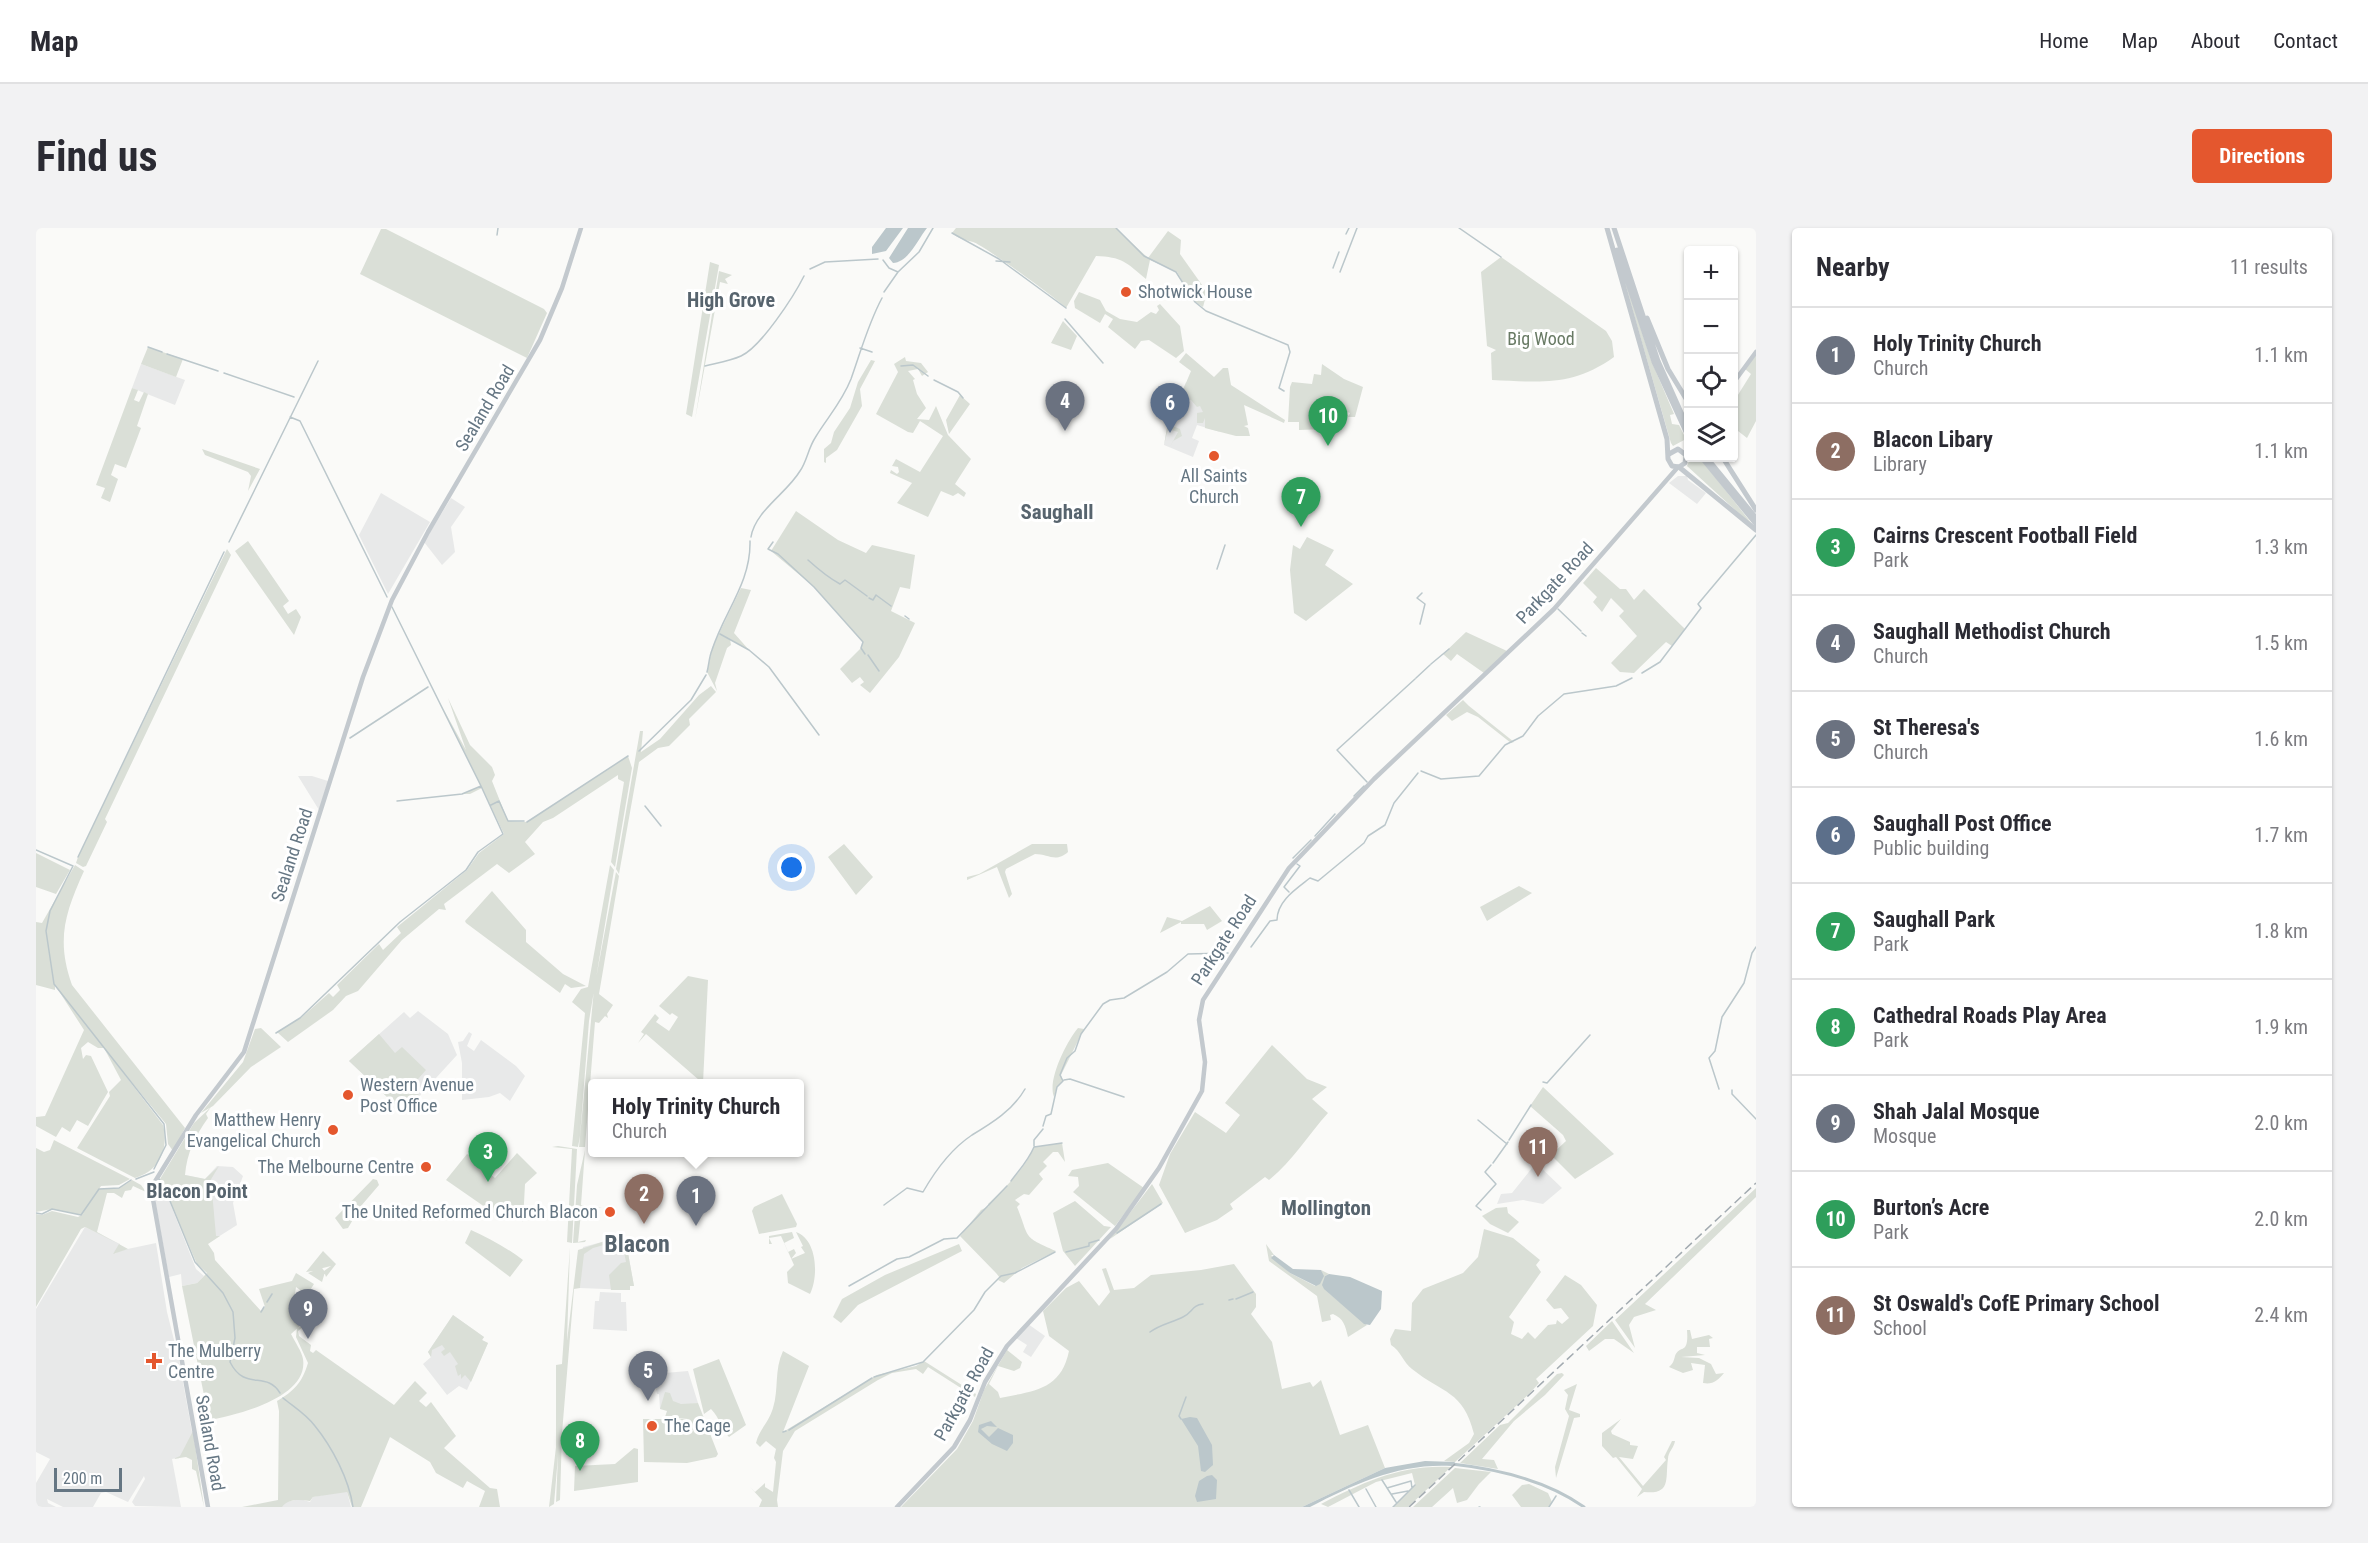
<!DOCTYPE html>
<html lang="en">
<head>
<meta charset="utf-8">
<style>
	:root { --surface:#fff; --page:#f2f2f3; --text:#2b2b33; --muted:#7c7c81; --line:#e1e1e2; --accent:#e4572e }
	body { margin:0; font-family:"Roboto Condensed",sans-serif; background:var(--page); color:var(--text) }
	.controls { position:absolute; right:18px; top:18px; display:grid; overflow:hidden; border-radius:6px; box-shadow:0 2px 4px #0004 }
	.controls button { width:54px; height:54px; display:grid; place-items:center; padding:0; border:0; border-bottom:2px solid var(--line); background:var(--surface); color:var(--text); font:30px sans-serif }
	.scale { position:absolute; left:18px; bottom:15px; width:68px; box-sizing:border-box; padding-left:6px; border:3px solid #657683; border-top:0; font-size:16px; line-height:21px; white-space:nowrap; color:#657683; -webkit-text-stroke:4px #fff; paint-order:stroke }
	.you { position:absolute; left:756px; top:640px; width:21px; height:21px; margin:-15px; border:4px solid #fff; border-radius:50%; background:#1a73e8; box-shadow:0 0 0 9px #1a73e833 }
	.badge { display:grid; place-items:center; width:39px; height:39px; border-radius:50%; background:var(--accent); color:#fff; font-size:20px; font-weight:700 }
	.pin { position:absolute; translate:-50% -50px; filter:drop-shadow(0 2px 3px #0008) }
	.pin::after { content:''; position:absolute; top:32px; width:21px; height:18px; background:inherit; clip-path:polygon(0 0,100% 0,50% 100%) }
	.popup { position:absolute; left:552px; top:851px; width:216px; height:78px; box-sizing:border-box; display:grid; place-content:center; border-radius:6px; background:var(--surface); filter:drop-shadow(0 2px 4px #0005); font-size:20px; white-space:nowrap; color:var(--muted) }
	.popup b { font-size:22px; color:var(--text) }
	.popup::after { content:''; position:absolute; left:50%; top:100%; margin-left:-12px; border:12px solid transparent; border-top-color:var(--surface) }
	.list { margin:0; padding:0; list-style:none }
	h2 { display:flex; justify-content:space-between; align-items:center; height:78px; margin:0; padding:0 24px; font-size:26px }
	h2 small { font-size:20px; font-weight:400; color:var(--muted) }
	.list li { display:grid; grid-template-columns:39px 1fr auto; gap:18px; align-items:center; box-sizing:border-box; height:96px; padding:0 24px; border-top:2px solid var(--line) }
	.list b { display:block; font-size:22px; white-space:nowrap }
	.list p { margin:0; font-size:20px; white-space:nowrap; color:var(--muted) }
	.list em { font-size:20px; font-style:normal; color:var(--muted) }
	.icon { flex:none; width:33px; height:33px; fill:none; stroke:currentColor; stroke-width:2; stroke-linecap:round; stroke-linejoin:round }
	.map { position:relative; flex:none; width:1720px; height:1279px; overflow:hidden; border-radius:6px }
	header { display:flex; align-items:center; gap:36px; box-sizing:border-box; height:84px; padding:0 30px; background:var(--surface); border-bottom:2px solid var(--line) }
	header strong { font-size:28px }
	nav { display:flex; gap:33px; margin-inline-start:auto; font-size:21px }
	.intro { display:flex; align-items:center; justify-content:space-between; box-sizing:border-box; height:144px; padding:0 36px }
	h1 { margin:0; font-size:42px }
	.button { padding:15px 27px; border-radius:6px; background:var(--accent); color:#fff; font-size:21px; font-weight:700 }
	main { display:flex; gap:36px; padding:0 36px }
	aside { flex:1; background:var(--surface); border-radius:6px; box-shadow:0 2px 4px #0004 }
	.map>svg:first-child { display:block }
	.built { fill:#e8e9e9 }
	.green { fill:#dadfd7 }
	.water { fill:#bbc7cb }
	.lines { fill:none; stroke-linecap:round; stroke-linejoin:round }
	.stream { stroke:#bbc7cb; stroke-width:1.5 }
	.canal { stroke:#bbc7cb; stroke-width:3 }
	.major { stroke:#c3c9ce; stroke-width:4.5 }
	.highway { stroke:#c3c9ce; stroke-width:5 }
	.rail { stroke:#a2aab0; stroke-width:1.5; stroke-dasharray:9 4.5; stroke-linecap:butt }
	.poi-dot { fill:#e4572e; stroke:#fff; stroke-width:2 }
	.labels { text-anchor:middle; stroke-width:6; stroke-linejoin:round; paint-order:stroke }
	.poi-label { font-size:18px; fill:#657683; stroke:#fff; text-anchor:start }
	.park-label { font-size:18px; fill:#687a64; stroke:#fff }
	.street-label { font-size:18px; fill:#657683; stroke:#fff }
	.neighbourhood-label { font-size:20px; font-weight:bold; fill:#57646e; stroke:#fff }
	.quarter-label { font-size:21px; font-weight:bold; fill:#57646e; stroke:#fff }
	.district-label { font-size:24px; font-weight:bold; fill:#57646e; stroke:#fff }
</style>
</head>
<body>
<header>
<strong>Map</strong>
<nav><a>Home</a><a>Map</a><a>About</a><a>Contact</a></nav>
</header>
<div class="intro"><h1>Find us</h1><a class="button">Directions</a></div>
<main>
<div class="map">
<svg width="1720" height="1279" viewBox="0 0 1720 1279">
	<rect width="100%" height="100%" fill="#fafaf8"/>
	<path class="built" d="M 105,136 L 149,152 L 139,177 L 96,160 Z
		M 1150,154 L 1184,204 L 1161,197 L 1156,210 L 1163,213 L 1157,229 L 1128,217 L 1131,200 Z
		M 1642,248 L 1651,248 L 1652,252 L 1670,265 L 1661,276 L 1633,255 Z
		M 345,265 L 394,294 L 352,366 L 323,307 Z
		M 415,270 L 429,279 L 415,299 L 419,324 L 406,337 L 388,314 Z
		M 262,548 L 276,548 L 292,553 L 283,582 Z
		M 382,783 L 412,806 L 421,827 L 368,885 L 313,833 L 368,784 L 374,790 Z
		M 433,804 L 436,806 L 431,818 L 438,823 L 445,812 L 480,838 L 489,848 L 474,873 L 464,865 L 453,869 L 426,872 L 426,835 L 422,814 L 427,813 Z
		M 1500,935 L 1526,960 L 1507,976 L 1487,972 L 1461,976 L 1465,966 L 1476,965 Z
		M 181,938 L 197,939 L 207,948 L 197,975 L 201,997 L 171,1016 L 149,947 L 169,951 Z
		M 122,951 L 127,957 L 160,1041 L 168,1048 L 161,1055 L 146,1058 L 145,1046 L 133,1049 L 117,960 Z
		M 49,999 L 84,1016 L 79,1026 L 82,1023 L 120,1015 L 131,1084 L 143,1132 L 160,1226 L 136,1231 L 145,1279 L 99,1278 L 96,1274 L 109,1251 L 108,1248 L 92,1274 L 70,1264 L 65,1265 L 57,1279 L 27,1279 L 11,1271 L 12,1275 L 20,1279 L 0,1279 L 0,1255 L 14,1231 L 0,1224 L 0,1081 Z
		M 581,1010 L 590,1014 L 598,1058 L 594,1058 L 594,1062 L 544,1060 L 547,1019 Z
		M 564,1064 L 585,1065 L 585,1074 L 590,1074 L 591,1103 L 557,1101 L 559,1073 L 563,1073 Z
		M 417,1087 L 448,1109 L 446,1112 L 452,1115 L 431,1162 L 423,1158 L 411,1167 L 387,1136 L 395,1129 L 392,1124 Z
		M 992,1096 L 1009,1108 L 995,1129 L 987,1124 L 991,1117 L 980,1110 Z
		M 652,1143 L 662,1175 L 624,1181 L 623,1166 L 621,1166 L 617,1146 Z
		M 306,1263 L 311,1264 L 315,1279 L 243,1279 L 250,1274 L 264,1271 L 274,1274 L 277,1269 Z"/>
	<path class="green" d="M 920,0 L 1080,0 L 1112,30 L 1132,3 L 1145,12 L 1144,26 L 1171,64 L 1167,79 L 1159,74 L 1141,44 L 1114,32 L 1110,51 C 1090,34 1086,29 1060,28 L 1030,80 C 1024,73 946,16 937,14 C 929,12 923,11 916,5 Z
		M 345,1 L 350,1 L 508,81 L 511,85 L 491,130 L 324,46 Z
		M 1577,14 L 1615,132 L 1638,186 L 1634,187 L 1636,196 L 1643,197 L 1650,211 L 1637,218 L 1635,215 Z
		M 1465,29 L 1570,103 L 1576,113 L 1578,129 C 1536,159 1504,154 1456,152 L 1455,125 L 1460,122 L 1451,118 L 1445,44 Z
		M 674,34 L 683,37 L 656,189 L 650,186 Z
		M 683,43 L 696,47 L 689,51 L 692,56 L 684,54 L 659,192 Z
		M 1043,64 L 1064,72 L 1070,83 L 1084,91 L 1101,94 L 1115,84 L 1120,86 L 1123,82 L 1121,78 L 1124,76 L 1144,98 L 1148,123 L 1140,130 L 1113,112 L 1105,113 L 1099,121 L 1072,99 L 1077,91 L 1069,86 L 1064,95 L 1039,80 L 1038,73 Z
		M 1027,93 L 1041,108 L 1035,122 L 1015,115 Z
		M 112,119 L 147,131 L 140,149 L 105,136 Z
		M 1150,125 L 1178,149 L 1187,140 L 1192,140 L 1195,157 L 1249,192 L 1248,195 L 1208,177 L 1212,197 L 1208,198 L 1212,200 L 1214,208 L 1200,208 L 1169,200 L 1169,190 L 1167,195 L 1161,195 L 1161,185 L 1167,184 L 1164,178 L 1161,179 L 1155,172 L 1145,170 L 1134,197 L 1144,201 L 1146,208 L 1137,213 L 1134,219 L 1142,204 L 1132,201 L 1128,217 L 1131,200 L 1155,143 L 1143,134 Z
		M 1720,127 L 1720,193 L 1711,210 L 1702,203 L 1698,205 L 1698,169 L 1700,170 L 1715,146 L 1709,141 Z
		M 869,129 L 870,133 L 885,135 L 892,144 L 886,148 L 882,141 L 872,143 L 879,151 L 877,152 L 881,166 L 890,180 L 881,191 L 893,192 L 900,178 L 912,207 L 935,231 L 919,256 L 930,265 L 928,269 L 922,265 L 917,268 L 905,263 L 892,289 L 861,275 L 876,255 L 854,245 L 855,242 L 861,246 L 863,244 L 862,239 L 856,238 L 860,231 L 884,244 L 907,208 L 884,193 L 877,205 L 872,204 L 840,186 L 862,144 L 858,136 Z
		M 835,132 L 839,133 L 824,161 L 826,178 L 801,222 L 790,230 L 790,235 L 788,234 L 788,221 L 795,215 L 798,204 L 814,180 L 822,154 Z
		M 1286,136 L 1308,151 L 1327,159 L 1319,189 L 1312,189 L 1314,185 L 1292,178 L 1290,201 L 1263,202 L 1263,194 L 1252,194 L 1254,159 L 1256,154 L 1276,156 L 1278,146 L 1285,147 Z
		M 96,160 L 102,162 L 98,172 L 103,174 L 108,164 L 112,166 L 101,198 L 105,200 L 90,240 L 79,236 L 75,247 L 82,251 L 74,274 L 65,270 L 69,260 L 60,257 Z
		M 924,167 L 934,176 L 913,206 L 910,192 Z
		M 166,221 L 224,241 L 212,263 L 215,248 L 212,244 L 169,227 Z
		M 1654,230 L 1664,230 L 1720,301 L 1651,238 Z
		M 760,283 L 802,312 L 830,325 L 836,317 L 879,327 L 874,361 L 864,359 L 855,383 L 879,395 L 863,429 L 834,465 L 824,457 L 828,454 L 824,449 L 816,455 L 804,441 L 825,420 L 827,414 L 778,359 L 735,323 Z
		M 1271,309 L 1298,322 L 1289,337 L 1317,356 L 1270,393 L 1258,385 L 1254,342 L 1257,317 L 1264,321 Z
		M 212,313 L 253,373 L 247,378 L 252,386 L 260,381 L 265,389 L 258,407 L 199,323 Z
		M 191,321 L 195,327 L 69,591 L 71,594 L 50,638 L 47,639 L 40,635 L 42,629 Z
		M 1560,340 L 1584,361 L 1590,361 L 1598,372 L 1608,361 L 1649,401 L 1636,418 L 1630,414 L 1598,445 L 1584,444 L 1575,435 L 1601,408 L 1583,388 L 1588,383 L 1575,370 L 1566,384 L 1557,374 L 1561,369 L 1547,355 Z
		M 705,360 L 715,362 L 698,405 L 713,422 L 694,411 L 695,417 L 691,420 L 679,455 L 681,463 L 671,444 L 676,420 Z
		M 1430,404 L 1471,423 L 1448,445 L 1421,426 L 1415,433 L 1407,426 Z
		M 675,458 L 680,464 L 653,491 L 654,497 L 633,518 L 622,520 L 603,534 L 583,646 L 580,641 L 604,503 L 607,503 L 605,524 L 624,511 L 663,467 Z
		M 412,470 L 434,517 L 456,539 L 459,547 L 456,553 L 472,593 L 491,594 L 592,528 L 596,540 L 579,639 L 575,634 L 588,554 L 582,551 L 582,547 L 517,590 L 507,594 L 489,614 L 499,626 L 473,645 L 461,636 L 408,676 L 410,682 L 403,681 L 366,712 L 322,763 L 310,768 L 297,782 L 252,814 L 241,804 L 266,789 L 293,765 L 297,769 L 304,762 L 301,757 L 343,716 L 347,722 L 365,705 L 361,699 L 431,642 L 443,625 L 468,606 L 446,560 L 434,566 L 426,566 L 445,558 L 404,475 L 430,522 Z
		M 1427,472 L 1433,478 L 1478,514 L 1475,515 L 1442,489 L 1431,484 L 1416,493 L 1410,487 Z
		M 808,616 L 837,649 L 820,667 L 792,629 Z
		M 996,616 L 1031,616 L 1032,624 C 1020,635 1012,626 999,626 L 970,641 L 969,644 L 976,666 L 973,670 L 961,639 L 931,652 L 931,649 L 943,646 Z
		M 0,625 L 34,642 L 20,666 L 0,659 Z
		M 39,637 L 48,643 C 29,685 20,712 36,757 L 149,900 L 137,923 L 132,916 L 130,896 L 79,834 L 127,897 C 133,920 124,943 99,950 L 41,920 L 74,868 L 73,864 L 85,852 L 68,820 L 62,820 L 52,814 L 45,820 L 47,831 L 50,827 L 55,828 L 72,864 L 52,898 L 41,892 L 34,904 L 26,899 L 20,909 L 0,898 L 0,889 L 9,888 L 48,802 L 19,757 L 19,762 L 0,757 L 0,694 L 6,695 Z
		M 574,637 L 578,642 L 553,793 L 544,908 L 542,919 L 536,918 L 549,785 L 536,774 L 545,761 L 552,759 Z
		M 580,644 L 583,648 L 563,766 L 577,777 L 571,786 L 572,790 L 569,788 L 563,795 L 559,794 L 549,919 L 543,919 L 558,761 Z
		M 1483,658 L 1496,665 L 1451,693 L 1444,679 Z
		M 456,663 L 490,702 L 490,714 L 527,746 L 550,758 L 535,760 L 529,756 L 524,765 L 430,695 L 429,693 Z
		M 1174,678 L 1186,693 L 1171,702 L 1168,696 L 1145,696 L 1145,694 L 1124,705 L 1131,689 L 1146,693 Z
		M 652,748 L 672,752 L 667,855 L 663,855 L 663,852 L 610,806 L 602,815 L 608,806 L 605,804 L 619,786 L 623,790 L 620,794 L 633,803 L 642,789 L 636,785 L 634,787 L 623,778 Z
		M 225,800 L 245,819 L 215,839 L 177,878 L 165,885 L 207,834 L 219,801 Z
		M 1042,800 L 1048,801 L 1025,847 L 1027,853 L 1021,859 L 1018,869 C 1011,852 1031,813 1042,800 Z
		M 343,806 L 359,825 L 366,819 L 390,842 L 375,859 L 384,868 L 368,885 L 313,833 Z
		M 1236,817 L 1271,851 L 1291,859 L 1276,871 L 1292,885 C 1272,907 1256,934 1233,952 L 1229,949 L 1194,976 L 1197,981 L 1181,992 L 1149,1005 L 1123,957 L 1134,926 L 1159,884 L 1190,905 L 1204,887 L 1189,875 Z
		M 1507,859 L 1577,925 L 1578,926 L 1539,951 L 1515,927 L 1530,913 L 1527,907 L 1494,878 Z
		M 175,879 L 170,886 L 172,890 C 159,908 151,925 149,947 L 169,951 L 183,938 L 174,953 L 183,959 L 176,963 L 180,1008 L 184,1008 L 172,1016 L 178,1025 L 179,1032 L 225,1083 L 229,1079 L 223,1061 L 256,1053 L 260,1045 L 278,1056 L 271,1067 L 260,1059 L 259,1066 L 266,1065 L 285,1079 L 255,1106 C 259,1114 266,1124 267,1131 C 273,1170 200,1187 173,1192 L 146,1058 L 161,1055 L 171,1045 L 161,1036 L 124,951 L 158,895 Z
		M 18,912 L 94,951 L 83,957 L 65,958 L 63,961 L 83,960 L 96,952 L 105,957 L 110,964 L 97,958 L 95,962 L 89,963 L 86,970 L 78,965 L 71,965 L 61,1004 L 92,1021 L 77,1026 L 83,1016 L 49,999 L 45,1001 L 0,1079 L 0,986 L 6,987 L 16,983 L 42,989 L 49,985 L 45,987 L 16,981 L 0,984 L 0,920 L 8,924 L 14,922 Z
		M 1026,915 L 1029,934 L 1022,924 L 1017,924 L 1007,934 L 1011,938 L 1003,946 L 1007,951 L 993,967 L 988,966 L 979,972 L 984,976 L 981,979 C 994,1010 985,1008 1020,1023 L 986,1040 L 968,1055 L 962,1052 L 964,1050 L 960,1045 L 924,1008 L 945,982 L 953,978 L 952,976 C 970,959 989,941 998,919 Z
		M 522,918 L 541,921 L 536,1015 L 531,1014 L 536,921 L 516,919 Z
		M 549,922 L 545,977 L 566,980 L 560,980 L 559,986 L 545,985 L 542,1014 L 550,1012 L 549,1014 L 537,1015 L 541,957 Z
		M 481,925 L 501,945 L 489,956 L 487,994 L 483,982 L 473,976 L 462,987 L 459,986 L 410,952 L 431,926 L 443,933 L 442,936 L 459,950 Z
		M 1072,935 L 1108,960 L 1079,998 L 1037,964 L 1043,958 L 1042,949 L 1032,948 L 1036,942 Z
		M 337,951 L 341,952 L 343,957 L 325,978 L 312,1000 L 307,1001 L 299,990 Z
		M 1116,956 L 1127,975 L 1074,1011 Z
		M 1720,960 L 1720,969 L 1609,1076 L 1620,1082 L 1598,1089 L 1593,1097 L 1599,1120 L 1579,1092 Z
		M 746,966 L 761,996 L 760,999 L 723,1006 L 716,983 L 718,979 Z
		M 1039,973 L 1068,998 L 1075,999 L 1039,1038 L 1027,1023 L 1017,985 Z
		M 1471,979 L 1472,985 L 1483,994 L 1472,1005 L 1454,996 L 1446,988 L 1460,980 Z
		M 1448,1001 L 1477,1010 L 1504,1032 L 1500,1037 L 1505,1044 L 1473,1089 L 1478,1094 L 1475,1106 L 1486,1111 L 1492,1104 L 1499,1111 L 1512,1097 L 1520,1096 L 1521,1092 L 1526,1096 L 1533,1090 L 1525,1080 L 1518,1081 L 1510,1072 L 1529,1047 L 1545,1057 L 1561,1077 L 1557,1098 L 1500,1151 L 1503,1155 L 1493,1166 L 1419,1234 L 1408,1233 L 1433,1215 L 1438,1206 C 1427,1162 1407,1166 1376,1141 C 1367,1134 1365,1123 1355,1117 L 1354,1111 L 1359,1101 L 1375,1103 L 1376,1075 L 1387,1061 L 1427,1045 L 1442,1029 Z
		M 435,1002 C 452,1010 470,1019 487,1032 L 474,1049 L 429,1015 Z
		M 756,1004 L 758,1010 L 748,1015 L 752,1024 L 758,1021 L 760,1025 L 755,1031 L 769,1025 L 765,1019 L 767,1018 L 760,1004 C 781,1011 783,1048 774,1066 L 752,1055 L 751,1044 L 758,1037 L 745,1008 L 733,1010 L 736,1016 L 733,1016 L 733,1008 Z
		M 578,1010 L 582,1013 L 557,1020 L 548,1026 L 544,1060 L 538,1061 L 526,1205 L 524,1272 L 520,1274 L 522,1228 L 518,1276 L 513,1279 L 520,1219 L 520,1137 L 526,1136 L 534,1019 L 531,1113 L 542,1022 Z
		M 585,1012 L 590,1014 L 598,1058 L 594,1058 L 594,1062 L 575,1062 L 573,1047 L 585,1035 L 590,1034 L 588,1024 L 585,1023 Z
		M 923,1016 L 926,1023 L 822,1077 L 805,1095 L 797,1089 L 806,1071 L 849,1047 Z
		M 1230,1016 L 1238,1027 L 1235,1027 L 1254,1045 L 1279,1058 L 1287,1048 L 1285,1042 L 1293,1046 L 1289,1048 L 1293,1065 L 1331,1097 L 1312,1109 C 1309,1097 1308,1091 1297,1086 L 1294,1087 L 1295,1092 L 1286,1094 L 1281,1068 L 1233,1033 Z
		M 287,1023 L 300,1036 L 290,1049 L 288,1043 L 295,1038 L 279,1042 L 286,1040 L 289,1044 L 286,1054 L 272,1045 L 277,1043 L 270,1044 Z
		M 1198,1036 L 1220,1066 L 1220,1079 L 1215,1086 L 1236,1114 L 1246,1161 L 1274,1154 L 1277,1159 L 1285,1152 L 1304,1207 L 1332,1197 L 1349,1240 L 1266,1279 L 865,1279 L 921,1221 L 937,1193 L 948,1162 L 971,1122 L 986,1134 L 984,1140 L 978,1143 L 962,1138 L 953,1156 L 962,1164 L 964,1170 C 998,1163 1025,1162 1033,1123 L 1013,1108 L 1007,1083 L 1030,1060 L 1043,1053 L 1063,1078 L 1074,1064 L 1066,1041 L 1070,1040 L 1078,1062 L 1098,1060 L 1115,1047 L 1165,1042 Z
		M 417,1087 L 448,1109 L 446,1112 L 452,1115 L 435,1154 L 429,1147 L 425,1151 L 425,1146 L 422,1148 L 419,1138 L 422,1136 L 414,1124 L 408,1128 L 405,1124 L 409,1121 L 406,1117 L 396,1122 L 395,1129 L 392,1124 Z
		M 1576,1093 L 1598,1125 L 1578,1111 L 1569,1111 L 1553,1123 L 1550,1118 Z
		M 268,1098 L 262,1103 L 263,1108 L 275,1117 L 274,1123 L 277,1125 L 280,1122 L 358,1177 L 379,1153 L 391,1165 L 383,1173 L 390,1179 L 395,1174 L 420,1208 L 408,1220 L 454,1260 L 461,1261 L 464,1279 L 443,1279 L 449,1263 L 431,1253 L 427,1260 L 400,1245 L 394,1234 L 354,1209 L 325,1279 L 316,1279 L 311,1264 L 277,1269 L 274,1273 C 264,1272 253,1270 246,1279 L 206,1279 L 242,1272 L 243,1183 L 241,1173 C 258,1163 266,1155 272,1135 L 260,1109 L 261,1100 Z
		M 1651,1102 L 1654,1102 L 1656,1111 L 1673,1107 L 1677,1110 L 1673,1111 L 1674,1119 L 1661,1119 L 1661,1125 L 1669,1127 L 1645,1129 L 1663,1130 L 1675,1136 L 1680,1146 L 1688,1145 C 1682,1152 1677,1157 1667,1155 L 1669,1137 L 1655,1135 L 1657,1142 L 1647,1145 L 1633,1139 C 1637,1136 1638,1132 1639,1128 C 1644,1116 1653,1128 1651,1102 Z
		M 747,1123 L 773,1138 L 747,1204 L 841,1147 L 880,1138 L 888,1133 L 940,1166 L 939,1169 L 892,1139 L 887,1146 L 880,1141 L 856,1145 L 842,1152 L 759,1203 L 747,1223 L 741,1272 L 742,1279 L 723,1279 L 726,1272 L 714,1259 L 719,1264 L 729,1255 L 729,1259 L 737,1264 L 740,1234 L 738,1230 L 740,1221 L 730,1213 L 724,1219 L 720,1215 C 723,1202 733,1194 737,1180 C 743,1161 738,1142 747,1123 Z
		M 683,1131 L 710,1197 L 693,1209 C 685,1201 684,1190 675,1181 L 668,1186 L 657,1141 Z
		M 1526,1145 L 1528,1147 L 1509,1167 L 1478,1193 L 1446,1231 L 1458,1232 L 1462,1241 L 1424,1235 L 1464,1197 L 1472,1195 L 1521,1146 Z
		M 1541,1156 L 1533,1182 L 1544,1186 L 1544,1189 L 1538,1190 L 1520,1250 L 1519,1239 L 1533,1188 L 1529,1181 L 1532,1167 L 1528,1162 Z
		M 629,1164 L 634,1165 L 637,1173 L 645,1176 L 662,1175 L 682,1226 L 680,1229 L 651,1235 L 608,1234 L 607,1191 L 652,1191 L 629,1189 L 631,1183 L 624,1181 Z
		M 1585,1191 L 1575,1203 L 1576,1206 L 1594,1214 L 1594,1217 L 1602,1218 L 1597,1231 L 1583,1229 L 1607,1258 L 1630,1232 L 1628,1229 L 1636,1213 L 1639,1213 C 1638,1220 1632,1224 1632,1231 C 1629,1250 1636,1267 1608,1264 L 1601,1269 L 1606,1261 L 1580,1229 L 1577,1230 L 1566,1218 L 1566,1205 Z
		M 157,1203 L 168,1279 L 160,1243 L 156,1241 L 156,1232 L 150,1229 L 137,1231 L 144,1228 Z
		M 598,1220 L 602,1221 L 602,1254 L 538,1263 L 539,1238 L 579,1236 Z
		M 1415,1239 L 1372,1279 L 1357,1279 L 1379,1257 L 1376,1245 L 1340,1254 L 1292,1279 L 1285,1276 C 1327,1254 1366,1236 1415,1239 Z
		M 1419,1240 L 1455,1244 L 1443,1256 L 1431,1272 L 1421,1275 L 1417,1260 L 1396,1279 L 1377,1279 Z
		M 1493,1256 L 1512,1265 L 1516,1274 L 1513,1279 L 1485,1279 L 1476,1267 L 1486,1257 Z"/>
	<path class="water" d="M 850,0 L 867,0 L 850,23 L 836,26 L 836,19 Z
		M 872,0 L 891,0 C 882,11 873,34 857,35 L 853,30 Z
		M 1238,1027 L 1257,1041 L 1285,1042 L 1288,1048 L 1284,1056 L 1280,1058 L 1254,1045 L 1235,1030 Z
		M 1293,1046 L 1314,1049 L 1346,1063 L 1345,1081 L 1334,1097 L 1328,1096 L 1288,1061 L 1286,1057 L 1289,1048 Z
		M 1154,1189 L 1161,1190 L 1176,1217 L 1177,1237 L 1169,1244 L 1165,1243 L 1162,1218 L 1145,1191 Z
		M 955,1193 L 961,1199 L 951,1198 L 945,1201 L 953,1209 L 962,1200 L 977,1207 L 977,1215 L 971,1223 L 956,1216 L 942,1204 L 943,1197 Z
		M 1389,1233 L 1419,1234 L 1416,1238 C 1364,1235 1320,1255 1274,1279 L 1266,1279 L 1349,1240 Z
		M 1171,1248 L 1176,1247 L 1181,1252 L 1180,1271 L 1161,1274 L 1159,1268 L 1163,1253 Z"/>
	<g class="lines">
		<path class="stream" d="M 1080,0 L 1108,28 L 1140,44 L 1159,74 L 1170,83 L 1252,117 L 1254,124 L 1243,160 L 1248,163
			M 1423,0 L 1465,29
			M 916,5 L 963,31 L 1030,80
			M 1310,6 L 1313,0
			M 461,7 L 462,0
			M 847,32 L 853,40 L 862,44 L 848,64
			M 960,33 L 974,34
			M 1297,40 L 1303,24
			M 774,41 L 789,34 L 842,31
			M 862,44 L 883,24 L 897,0
			M 1304,44 L 1321,0
			M 1029,91 L 1067,135
			M 112,119 L 126,124
			M 824,120 L 836,124
			M 131,126 L 182,143
			M 669,138 C 681,135 694,133 705,128 C 725,119 758,68 768,48
			M 865,138 L 877,137 L 892,148
			M 188,145 L 258,169
			M 898,152 L 922,164 L 927,170
			M 254,189 L 264,193 L 351,369
			M 715,309 C 719,283 751,265 764,243 C 771,233 772,221 779,210 C 791,190 806,174 815,151 C 825,123 832,96 846,70
			M 193,314 L 282,133
			M 737,314 L 732,321 L 742,326 L 778,359 L 827,414 L 825,420 L 829,426
			M 772,332 C 782,341 791,349 804,356 L 809,352 L 831,368
			M 1181,341 L 1189,317
			M 833,370 L 837,372 L 840,367 L 855,378
			M 356,379 L 445,558 L 426,566 L 361,573
			M 1522,381 L 1545,403
			M 869,388 L 873,391
			M 1384,396 L 1389,376 L 1381,370 L 1386,365
			M 1546,405 L 1550,408
			M 684,406 L 713,422 L 733,439 L 783,507
			M 832,427 L 843,443
			M 1395,436 L 1413,421
			M 671,444 C 673,437 673,429 676,422 C 688,384 715,355 714,313
			M 1606,445 L 1624,434 L 1665,380 L 1662,376 L 1720,307
			M 1380,450 L 1394,437
			M 314,510 L 392,459
			M 603,523 L 655,472 L 670,447
			M 1385,543 L 1405,551 L 1443,548 L 1469,517 L 1487,508 L 1502,488 L 1528,466 L 1580,458 L 1596,450
			M 1331,554 L 1301,522 L 1379,451
			M 1318,568 L 1328,558
			M 455,577 L 463,573 L 472,593 L 488,593
			M 609,578 L 625,598
			M 491,594 L 592,528
			M 1279,608 L 1299,586
			M 0,622 L 37,638 L 14,683 L 10,703 L 18,756 L 128,896 L 130,917 L 118,941
			M 42,629 L 188,324
			M 1257,630 L 1275,612
			M 1253,664 L 1248,659 L 1264,638 L 1261,636
			M 1215,719 L 1234,693 L 1241,692 C 1241,673 1260,661 1274,650 L 1282,653 L 1328,615 L 1332,608 L 1349,597 L 1358,575 L 1382,545
			M 240,805 L 264,790 L 364,694 L 430,642 L 442,624 L 467,606 L 445,558
			M 1028,852 L 1034,851 L 1088,869
			M 1507,854 L 1511,855 L 1554,807
			M 1683,861 L 1673,830 L 1679,823 L 1686,789 L 1708,755 L 1716,725 L 1720,719
			M 1696,862 L 1696,866 L 1720,891
			M 1442,892 L 1471,916
			M 1007,898 L 1010,888 L 1015,886 L 1021,859 L 1027,853 L 1024,847 L 1031,830 L 1039,823 L 1045,806 L 1067,776 L 1074,772 L 1088,770 L 1131,744 L 1152,726 L 1192,725
			M 1473,912 L 1495,877
			M 998,918 L 998,912 L 1007,901
			M 1457,935 L 1472,914
			M 100,951 L 118,944
			M 123,951 L 127,956 L 159,1034 L 187,1065 L 197,1084 L 199,1110 L 194,1134 C 209,1164 230,1142 244,1165
			M 975,953 C 984,941 992,933 998,919 L 1026,915
			M 848,977 L 871,960 L 887,964 C 899,943 915,921 936,907 C 956,895 977,882 989,861
			M 1445,982 L 1440,978 L 1460,956 L 1449,944 L 1455,937
			M 0,985 L 6,986 L 16,981 L 45,987 L 63,961 L 83,960 L 95,952
			M 1081,1005 L 1125,976
			M 1030,1024 L 1053,1018 L 1053,1015 L 1063,1012
			M 813,1058 L 861,1031 L 873,1029 L 908,1011 L 921,1010 L 971,958
			M 1200,1071 L 1217,1064
			M 1193,1072 L 1197,1071
			M 231,1074 L 236,1066
			M 225,1084 L 228,1079
			M 1114,1104 C 1125,1096 1135,1095 1147,1089 C 1156,1085 1156,1077 1167,1076
			M 838,1149 L 887,1134 L 938,1082 L 949,1064 L 965,1048 L 979,1045 L 1019,1024
			M 247,1170 C 258,1179 270,1186 279,1198 C 296,1219 313,1251 317,1279
			M 1145,1191 L 1143,1188 L 1150,1169
			M 753,1202 L 836,1150
			M 747,1204 L 750,1203
			M 1346,1252 L 1360,1274
			M 1351,1260 L 1375,1253 L 1376,1260
			M 1330,1261 L 1340,1279
			M 1313,1262 L 1323,1279
			M 1356,1266 L 1372,1263
			M 1357,1279 L 1379,1257
			M 1443,1279 L 1444,1279
			M 1513,1279 L 1520,1268"/>
		<path class="canal" d="M 1416,1236 C 1462,1241 1510,1252 1548,1279"/>
		<path class="major" d="M 1698,154 L 1720,124
			M 172,1279 L 115,960 L 160,887 L 208,824 L 327,449 L 356,372 L 392,304 L 504,112 L 526,60 L 545,0
			M 861,1279 L 918,1219 L 934,1192 L 949,1154 L 971,1118 L 1080,1001 L 1123,940 L 1166,863 L 1169,834 L 1163,792 L 1167,772 L 1253,640 L 1338,551 L 1518,381 L 1642,239"/>
		<path class="highway" d="M 1571,0 L 1631,211 L 1632,231 L 1636,238 L 1643,239 L 1649,235 L 1652,214
			M 1578,0 L 1622,133 L 1652,200
			M 1581,22 L 1618,134 L 1652,208
			M 1611,90 L 1632,141 L 1652,174
			M 1633,226 L 1642,221 L 1650,227
			M 1666,230 L 1720,296
			M 1671,230 L 1720,290
			M 1687,230 L 1720,282
			M 1643,239 L 1720,302"/>
		<path class="rail" d="M 1373,1279 L 1720,955"/>
	</g>
	<g class="poi-dot">
		<circle cx="1090" cy="64" r="6"/>
		<circle cx="1178" cy="228" r="6"/>
		<circle cx="312" cy="867" r="6"/>
		<circle cx="297" cy="902" r="6"/>
		<circle cx="390" cy="939" r="6"/>
		<circle cx="574" cy="984" r="6"/>
		<path d="M115 1124h6v6h6v6h-6v6h-6v-6h-6v-6h6z"/>
		<circle cx="616" cy="1198" r="6"/>
	</g>
	<g class="labels">
		<g class="poi-label">
			<text x="1102" y="70">Shotwick House</text>
			<text x="1178" y="254" text-anchor="middle">All Saints<tspan x="1178" dy="21">Church</tspan></text>
			<text x="324" y="863">Western Avenue<tspan x="324" dy="21">Post Office</tspan></text>
			<text x="285" y="898" text-anchor="end">Matthew Henry<tspan x="285" dy="21">Evangelical Church</tspan></text>
			<text x="378" y="945" text-anchor="end">The Melbourne Centre</text>
			<text x="562" y="990" text-anchor="end">The United Reformed Church Blacon</text>
			<text x="132" y="1129">The Mulberry<tspan x="132" dy="21">Centre</tspan></text>
			<text x="628" y="1204">The Cage</text>
		</g>
		<g class="park-label">
			<text x="1505" y="117">Big Wood</text>
		</g>
		<g class="street-label">
			<text transform="translate(449 180) rotate(-59)" y="6">Sealand Road</text>
			<text transform="translate(1519 355) rotate(-47)" y="6">Parkgate Road</text>
			<text transform="translate(256 627) rotate(-72)" y="6">Sealand Road</text>
			<text transform="translate(1188 712) rotate(-57)" y="6">Parkgate Road</text>
			<text transform="translate(928 1166) rotate(-61)" y="6">Parkgate Road</text>
			<text transform="translate(174 1215) rotate(80)" y="6">Sealand Road</text>
		</g>
		<g class="neighbourhood-label">
			<text x="695" y="79">High Grove</text>
			<text x="161" y="970">Blacon Point</text>
		</g>
		<g class="quarter-label">
			<text x="1021" y="291">Saughall</text>
			<text x="1290" y="987">Mollington</text>
		</g>
		<g class="district-label">
			<text x="601" y="1024">Blacon</text>
		</g>
	</g>
</svg>
<div class="controls">
<button>+</button>
<button>−</button>
<button><svg class="icon" aria-label="locate" viewBox="0 0 24 24"><circle cx="12" cy="12" r="6"/><path d="M12 2v4M12 18v4M2 12h4M18 12h4"/></svg></button>
<button><svg class="icon" aria-label="layers" viewBox="0 0 24 24"><path d="M12 4l9 5-9 5-9-5zM3 14l9 5 9-5"/></svg></button>
</div>
<div class="scale">200 m</div>
<div class="you"></div>
<div class="pin badge" style="left:660px;top:998px;background:#6b7280">1</div>
<div class="popup"><b>Holy Trinity Church</b>Church</div>
<div class="pin badge" style="left:608px;top:996px;background:#8d6e63">2</div>
<div class="pin badge" style="left:452px;top:954px;background:#2e9e5b">3</div>
<div class="pin badge" style="left:1029px;top:203px;background:#6b7280">4</div>
<div class="pin badge" style="left:612px;top:1173px;background:#6b7280">5</div>
<div class="pin badge" style="left:1134px;top:205px;background:#5c6f8a">6</div>
<div class="pin badge" style="left:1265px;top:299px;background:#2e9e5b">7</div>
<div class="pin badge" style="left:544px;top:1243px;background:#2e9e5b">8</div>
<div class="pin badge" style="left:272px;top:1111px;background:#6b7280">9</div>
<div class="pin badge" style="left:1292px;top:218px;background:#2e9e5b">10</div>
<div class="pin badge" style="left:1502px;top:949px;background:#8d6e63">11</div>
</div>
<aside>
<h2>Nearby<small>11 results</small></h2>
<ul class="list">
<li><span class="badge" style="background:#6b7280">1</span><div><b>Holy Trinity Church</b><p>Church</p></div><em>1.1 km</em></li>
<li><span class="badge" style="background:#8d6e63">2</span><div><b>Blacon Libary</b><p>Library</p></div><em>1.1 km</em></li>
<li><span class="badge" style="background:#2e9e5b">3</span><div><b>Cairns Crescent Football Field</b><p>Park</p></div><em>1.3 km</em></li>
<li><span class="badge" style="background:#6b7280">4</span><div><b>Saughall Methodist Church</b><p>Church</p></div><em>1.5 km</em></li>
<li><span class="badge" style="background:#6b7280">5</span><div><b>St Theresa's</b><p>Church</p></div><em>1.6 km</em></li>
<li><span class="badge" style="background:#5c6f8a">6</span><div><b>Saughall Post Office</b><p>Public building</p></div><em>1.7 km</em></li>
<li><span class="badge" style="background:#2e9e5b">7</span><div><b>Saughall Park</b><p>Park</p></div><em>1.8 km</em></li>
<li><span class="badge" style="background:#2e9e5b">8</span><div><b>Cathedral Roads Play Area</b><p>Park</p></div><em>1.9 km</em></li>
<li><span class="badge" style="background:#6b7280">9</span><div><b>Shah Jalal Mosque</b><p>Mosque</p></div><em>2.0 km</em></li>
<li><span class="badge" style="background:#2e9e5b">10</span><div><b>Burton’s Acre</b><p>Park</p></div><em>2.0 km</em></li>
<li><span class="badge" style="background:#8d6e63">11</span><div><b>St Oswald's CofE Primary School</b><p>School</p></div><em>2.4 km</em></li>
</ul>
</aside>
</main>
</body>
</html>
